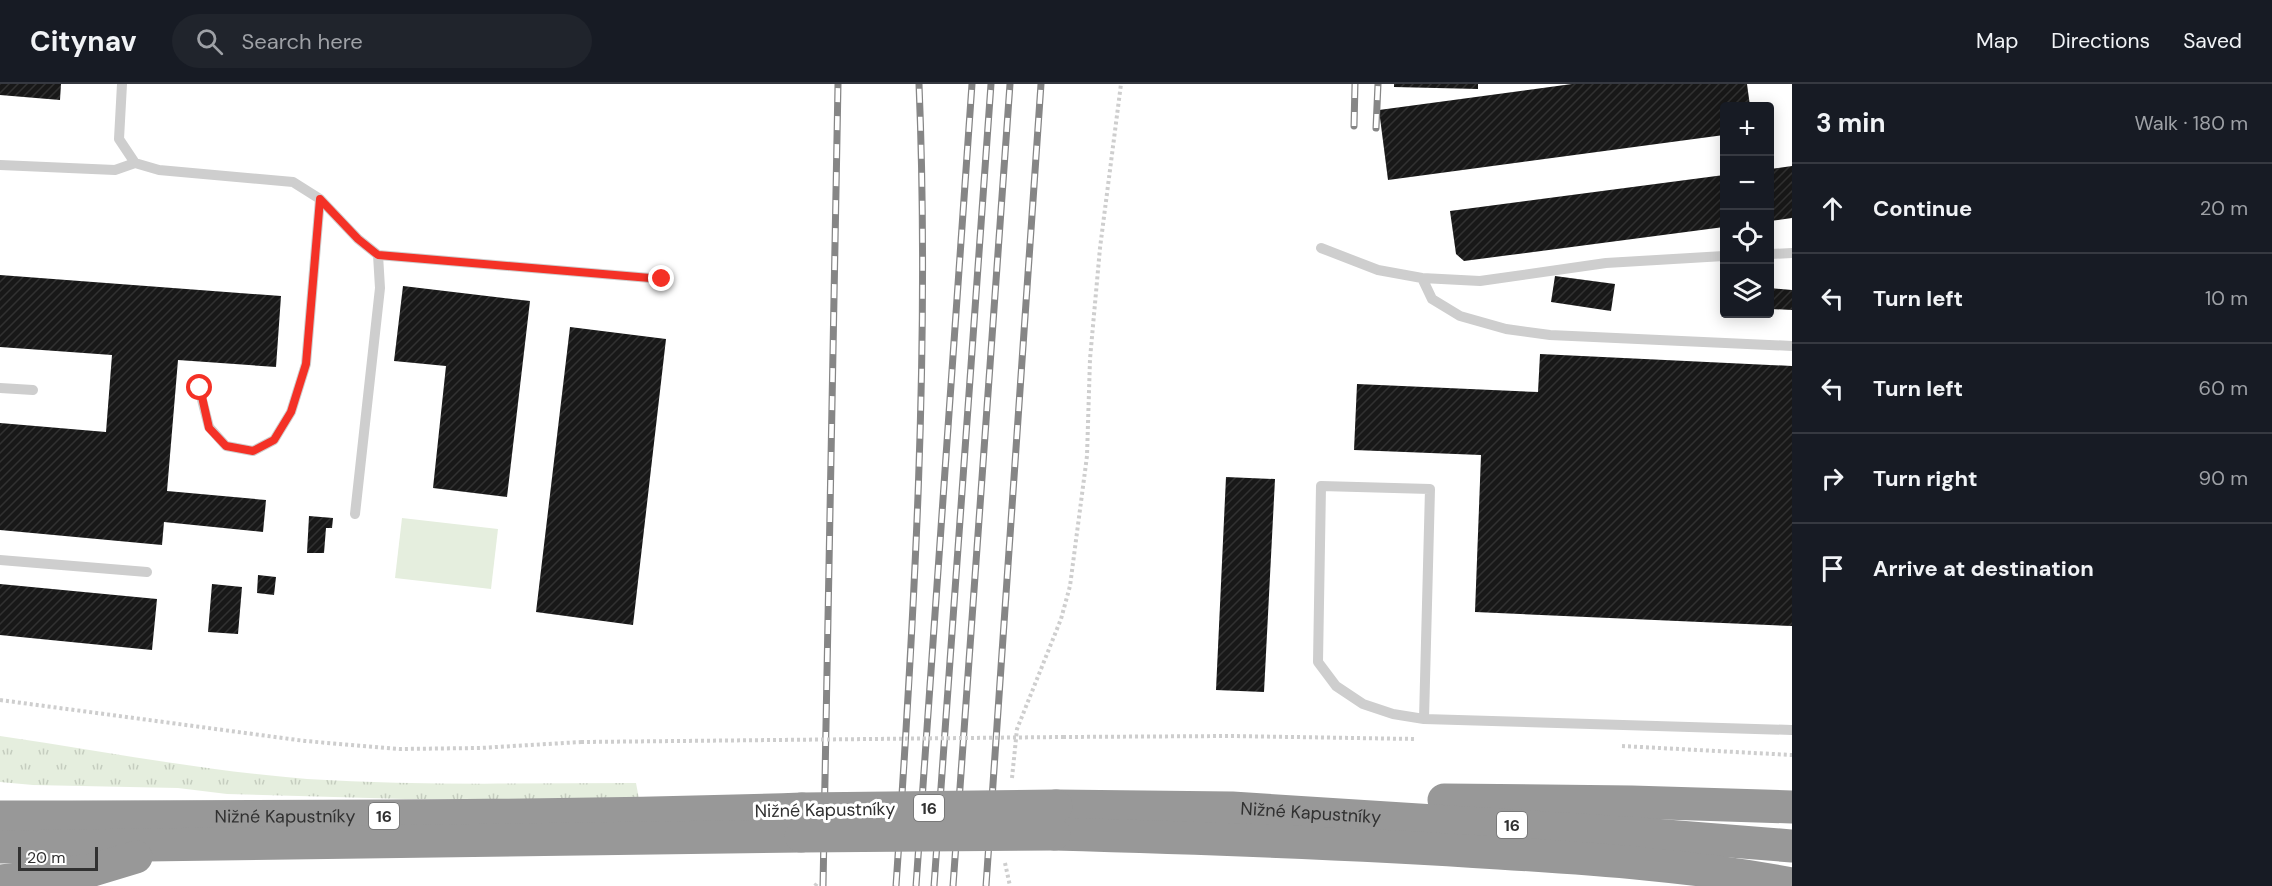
<!DOCTYPE html>
<html lang="en">
<head>
<meta charset="utf-8">
<style>
	:root { --surface:#171b24; --page:#20242c; --text:#f1f3f6; --muted:#9ea1a6; --line:#363941 }
	body { margin:0; font-family:"DM Sans",sans-serif; background:var(--page); color:var(--text) }
	.controls { position:absolute; right:18px; top:18px; display:grid; overflow:hidden; border-radius:6px; box-shadow:0 3px 15px #0003 }
	.controls button { width:54px; height:54px; display:grid; place-items:center; padding:0; border:0; border-bottom:2px solid var(--line); background:var(--surface); color:var(--text); font:30px sans-serif }
	.scale { position:absolute; left:18px; bottom:15px; width:80px; box-sizing:border-box; padding-left:6px; border:3px solid #313131; border-top:0; font-size:16px; line-height:21px; white-space:nowrap; color:#313131; -webkit-text-stroke:4px #fff; paint-order:stroke }
	.stop { position:absolute; width:18px; height:18px; margin:-14px; border:4px solid #f43126; border-radius:50%; background:#fff }
	.stop.end { background:#f43126; border-color:#fff; box-shadow:0 2px 6px #0008 }
	.list { margin:0; padding:0; list-style:none }
	h2 { display:flex; justify-content:space-between; align-items:center; height:78px; margin:0; padding:0 24px; font-size:26px }
	h2 small { font-size:20px; font-weight:400; color:var(--muted) }
	.list li { display:grid; grid-template-columns:39px 1fr auto; gap:18px; align-items:center; box-sizing:border-box; height:90px; padding:0 24px; border-top:2px solid var(--line) }
	.list b { display:block; font-size:22px; white-space:nowrap }
	.list em { font-size:20px; font-style:normal; color:var(--muted) }
	.icon { flex:none; width:33px; height:33px; fill:none; stroke:currentColor; stroke-width:2; stroke-linecap:round; stroke-linejoin:round }
	.map { position:relative; flex:none; width:1792px; height:802px; overflow:hidden }
	header { display:flex; align-items:center; gap:36px; box-sizing:border-box; height:84px; padding:0 30px; background:var(--surface); border-bottom:2px solid var(--line) }
	header strong { font-size:28px }
	nav { display:flex; gap:33px; margin-inline-start:auto; font-size:21px }
	.search { width:420px; height:54px; background:var(--page); display:flex; align-items:center; gap:15px; box-sizing:border-box; padding:0 21px; border-radius:33px; color:var(--muted); font-size:22px }
	main { display:flex }
	aside { flex:1; background:var(--surface) }
	.map>svg:first-child { display:block }
	.grass { fill:url(#grass-tufts) }
	.garden { fill:#e5eede }
	.building { fill:url(#building-hatch) }
	.lines { fill:none; stroke-linecap:round; stroke-linejoin:round }
	.path { stroke:#cecece; stroke-width:4; stroke-dasharray:3 3; stroke-linecap:butt }
	.lane { stroke:#cecece; stroke-width:10 }
	.highway { stroke:#989898; stroke-width:33 }
	.rail-casing { stroke:#868686; stroke-width:7 }
	.rail { stroke:#fff; stroke-width:4.5; stroke-dasharray:14; stroke-linecap:butt }
	.path-bridge { stroke:#cecece; stroke-width:4; stroke-dasharray:3 3; stroke-linecap:butt }
	.highway-bridge { stroke:#989898; stroke-width:33 }
	.route { stroke:#f43126; stroke-width:8 }
	.labels { text-anchor:middle; stroke-width:6; stroke-linejoin:round; paint-order:stroke }
	.shield { fill:#fff; stroke:#6f6f6f; stroke-width:1.5 }
	.shield-label { font-size:16px; font-weight:bold; fill:#313131 }
	.street-label { font-size:18px; fill:#313131; stroke:#fff }
</style>
</head>
<body>
<header>
<strong>Citynav</strong>
<div class="search"><svg class="icon" aria-label="search" viewBox="0 0 24 24"><circle cx="10" cy="10" r="6"/><path d="M15 15l6 6"/></svg>Search here</div>
<nav><a>Map</a><a>Directions</a><a>Saved</a></nav>
</header>
<main>
<div class="map">
<svg width="1792" height="802" viewBox="0 0 1792 802">
	<defs>
		<pattern id="grass-tufts" width="24" height="20" patternUnits="userSpaceOnUse" patternTransform="scale(1.5)"><rect width="24" height="20" fill="#e5eede"/><path d="M3 7l-1-3M5 7V3M7 7l1-3M15 17l-1-3M17 17v-4M19 17l1-3" fill="none" stroke="#c5cdbf"/></pattern>
		<pattern id="building-hatch" width="6" height="6" patternUnits="userSpaceOnUse" patternTransform="scale(1.5)"><rect width="6" height="6" fill="#181818"/><path d="M-1 1l2-2M0 6l6-6M5 7l2-2" fill="none" stroke="#313131"/></pattern>
	</defs>
	<rect width="100%" height="100%" fill="#fff"/>
	<path class="grass" d="M 0,652 C 102,667 205,687 307,695 C 417,702 527,699 636,699 L 639,715 L 405,715 L 227,710 L 178,704 L 33,701 L 0,698 Z"/>
	<path class="garden" d="M 402,434 L 498,445 L 491,505 L 395,494 Z"/>
	<path class="building" d="M 0,0 L 61,0 L 60,16 L 0,11 Z
		M 1394,0 L 1478,0 L 1478,5 L 1394,3 Z
		M 1572,0 L 1747,0 L 1750,22 L 1724,22 L 1724,51 L 1388,96 L 1379,26 Z
		M 1792,82 L 1792,134 L 1770,137 L 1770,85 Z
		M 1724,91 L 1724,143 L 1464,177 L 1456,170 L 1450,127 Z
		M 0,191 L 281,212 L 276,283 L 178,276 L 167,407 L 266,416 L 263,448 L 164,438 L 162,461 L 0,446 L 0,339 L 106,348 L 112,271 L 0,263 Z
		M 1555,192 L 1615,200 L 1611,227 L 1551,218 Z
		M 403,202 L 530,217 L 507,413 L 433,404 L 446,282 L 394,277 Z
		M 1770,204 L 1792,206 L 1792,226 L 1770,225 Z
		M 570,243 L 666,255 L 633,541 L 536,528 Z
		M 1540,270 L 1792,282 L 1792,542 L 1475,528 L 1481,371 L 1354,366 L 1357,300 L 1538,308 Z
		M 1226,393 L 1275,395 L 1264,608 L 1216,606 Z
		M 309,432 L 333,434 L 332,444 L 326,444 L 324,469 L 307,469 Z
		M 258,491 L 276,493 L 274,511 L 257,509 Z
		M 0,500 L 157,515 L 152,566 L 0,551 Z
		M 212,500 L 242,503 L 238,550 L 208,548 Z"/>
	<g class="lines">
		<path class="path" d="M 0,616 L 305,657 L 399,665 L 480,664 L 581,658
			M 1063,653 L 1231,652 L 1416,655
			M 1622,662 L 1792,671
			M 1012,694 L 1017,645 L 1061,535 L 1070,502 L 1087,372 L 1090,275 L 1100,164 L 1121,0
			M 1005,779 L 1010,802
			M 815,802 L 818,798"/>
		<path class="lane" d="M 122,0 L 119,55 L 135,79 L 159,86 L 293,98 L 320,115 L 358,155 L 378,171 L 662,195
			M 0,81 L 115,86 L 135,79
			M 1321,164 L 1378,186 L 1422,194 L 1480,197 L 1606,179 L 1724,172
			M 1770,170 L 1792,169
			M 1422,194 L 1432,215 L 1460,232 L 1506,245 L 1550,251 L 1792,262
			M 0,304 L 33,306
			M 199,304 L 209,343 L 226,362 L 253,367 L 274,356 L 291,328 L 306,280 L 320,115
			M 355,430 L 380,204 L 378,171
			M 0,476 L 147,488
			M 1424,635 L 1430,405 L 1321,402 L 1318,578 L 1336,602 L 1363,620 L 1393,630 L 1424,635 L 1792,646"/>
		<g class="highway">
			<path d="M 1444,716 L 1632,718 L 1792,723"/>
			<path id="s1" d="M 1056,722 L 1232,724 L 1641,750 L 1792,762"/>
			<path id="s2" d="M 0,733 C 268,732 535,734 802,725"/>
			<path d="M 1054,750 C 1202,754 1350,759 1499,769 C 1596,775 1696,782 1792,800"/>
			<path d="M 0,763 L 801,752"/>
			<path d="M 0,797 L 93,786 L 136,773"/>
		</g>
		<defs>
			<path id="rail" d="M 1354,42 L 1355,0
				M 1376,44 L 1378,0
				M 823,802 L 838,0
				M 896,802 C 914,535 930,268 919,0
				M 916,802 L 972,0
				M 934,802 L 991,0
				M 953,802 L 1010,0
				M 986,802 L 1041,0"/>
		</defs>
		<use href="#rail" class="rail-casing"/>
		<use href="#rail" class="rail"/>
		<path class="path-bridge" d="M 581,658 L 1063,653"/>
		<path class="highway-bridge" d="M 802,725 L 1056,722
			M 801,752 L 1054,750"/>
	</g>
	<g class="lines">
		<path class="route" d="M 200,304 L 209,344 L 226,362 L 253,367 L 274,356 L 291,328 L 306,280 L 320,115 L 358,155 L 378,171 L 662,195"/>
	</g>
	<g class="labels">
		<g class="shield">
			<rect x="914" y="711" width="30" height="26" rx="4.5"/>
			<rect x="369" y="719" width="30" height="26" rx="4.5"/>
			<rect x="1497" y="728" width="30" height="26" rx="4.5"/>
		</g>
		<g class="shield-label">
			<text x="929" y="730">16</text>
			<text x="384" y="738">16</text>
			<text x="1512" y="747">16</text>
		</g>
		<g class="street-label">
			<text transform="translate(825 726) rotate(-1)" y="6">Nižné Kapustníky</text>
			<text dy="6" stroke="none"><textPath href="#s1" startOffset="255">Nižné Kapustníky</textPath></text>
			<text dy="6" stroke="none"><textPath href="#s2" startOffset="285">Nižné Kapustníky</textPath></text>
		</g>
	</g>
</svg>
<div class="controls">
<button>+</button>
<button>−</button>
<button><svg class="icon" aria-label="locate" viewBox="0 0 24 24"><circle cx="12" cy="12" r="6"/><path d="M12 2v4M12 18v4M2 12h4M18 12h4"/></svg></button>
<button><svg class="icon" aria-label="layers" viewBox="0 0 24 24"><path d="M12 4l9 5-9 5-9-5zM3 14l9 5 9-5"/></svg></button>
</div>
<div class="scale">20 m</div>
<div class="stop" style="left:200px;top:304px"></div>
<div class="stop end" style="left:662px;top:195px"></div>
</div>
<aside>
<h2>3 min<small>Walk · 180 m</small></h2>
<ul class="list">
<li><svg class="icon" aria-label="ahead" viewBox="0 0 24 24"><path d="M12 20V5M6 11l6-6 6 6"/></svg><div><b>Continue</b></div><em>20 m</em></li>
<li><svg class="icon" aria-label="left" viewBox="0 0 24 24"><path d="M17 20v-9H6M10 6l-5 5 5 5"/></svg><div><b>Turn left</b></div><em>10 m</em></li>
<li><svg class="icon" aria-label="left" viewBox="0 0 24 24"><path d="M17 20v-9H6M10 6l-5 5 5 5"/></svg><div><b>Turn left</b></div><em>60 m</em></li>
<li><svg class="icon" aria-label="right" viewBox="0 0 24 24"><path d="M7 20v-9h11M14 6l5 5-5 5"/></svg><div><b>Turn right</b></div><em>90 m</em></li>
<li><svg class="icon" aria-label="arrive" viewBox="0 0 24 24"><path d="M6 21V4h12l-3 4 3 4H6"/></svg><div><b>Arrive at destination</b></div></li>
</ul>
</aside>
</main>
</body>
</html>
